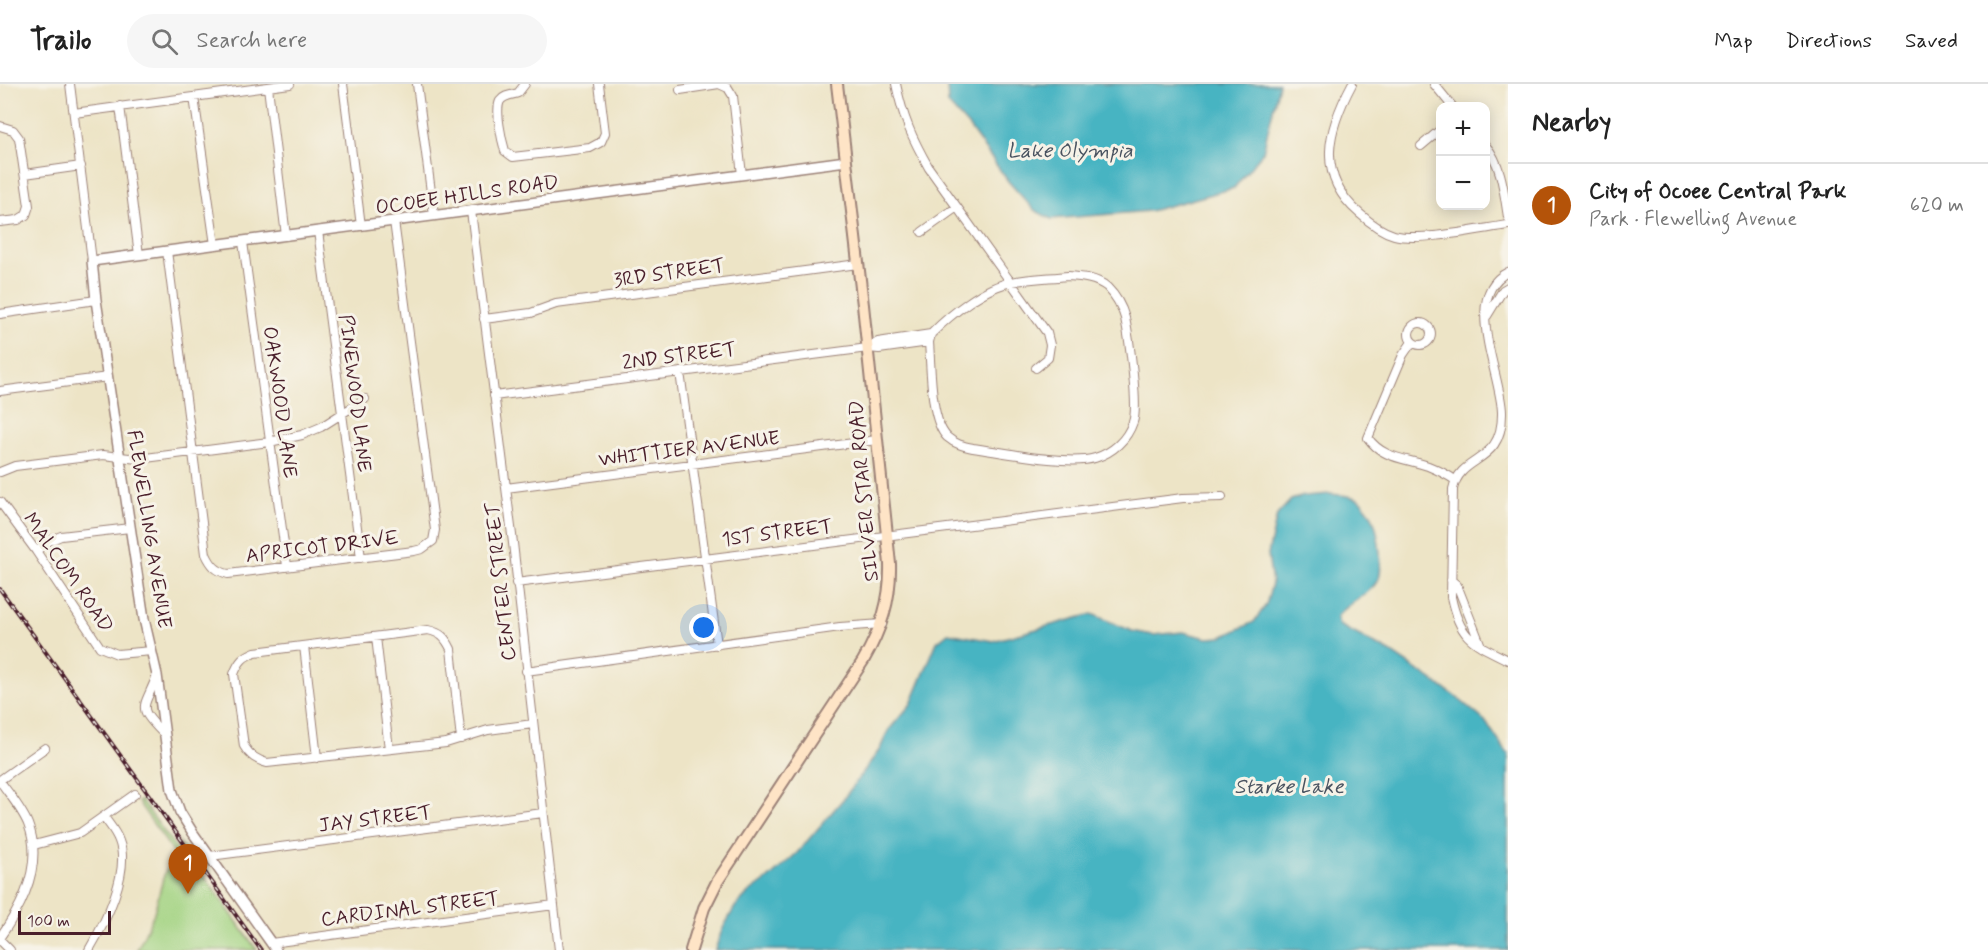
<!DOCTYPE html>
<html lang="en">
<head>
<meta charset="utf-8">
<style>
	:root { --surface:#fff; --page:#f6f6f6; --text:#222; --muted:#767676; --line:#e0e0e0; --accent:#b45309 }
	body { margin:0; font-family:Mynerve,sans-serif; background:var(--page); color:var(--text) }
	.controls { position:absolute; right:18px; top:18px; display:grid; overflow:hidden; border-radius:12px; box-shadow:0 3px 15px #0003 }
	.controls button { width:54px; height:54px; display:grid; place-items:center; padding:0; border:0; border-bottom:2px solid var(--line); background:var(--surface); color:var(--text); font:30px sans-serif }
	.scale { position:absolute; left:18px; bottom:15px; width:93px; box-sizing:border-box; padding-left:6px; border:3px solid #4a1f2b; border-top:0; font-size:16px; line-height:21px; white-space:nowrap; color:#4a1f2b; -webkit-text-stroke:4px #f7f3e8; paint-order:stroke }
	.you { position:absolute; left:704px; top:544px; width:21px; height:21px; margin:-15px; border:4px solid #fff; border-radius:50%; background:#1a73e8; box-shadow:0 0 0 9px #1a73e833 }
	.badge { display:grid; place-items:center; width:39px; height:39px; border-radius:50%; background:var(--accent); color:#fff; font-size:20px; font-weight:700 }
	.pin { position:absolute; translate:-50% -50px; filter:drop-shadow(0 2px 3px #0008) }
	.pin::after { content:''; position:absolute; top:32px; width:21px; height:18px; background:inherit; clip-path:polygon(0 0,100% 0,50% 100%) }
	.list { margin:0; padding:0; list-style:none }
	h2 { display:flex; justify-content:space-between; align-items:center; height:78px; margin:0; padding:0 24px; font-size:26px }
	h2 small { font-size:20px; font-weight:400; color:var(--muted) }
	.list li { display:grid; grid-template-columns:39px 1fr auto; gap:18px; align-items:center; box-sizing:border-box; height:84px; padding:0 24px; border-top:2px solid var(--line) }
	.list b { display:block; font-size:22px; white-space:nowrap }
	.list p { margin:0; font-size:20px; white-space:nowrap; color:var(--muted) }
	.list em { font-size:20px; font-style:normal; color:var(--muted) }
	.icon { flex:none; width:33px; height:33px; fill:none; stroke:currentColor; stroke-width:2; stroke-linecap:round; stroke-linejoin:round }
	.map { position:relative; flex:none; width:1508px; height:866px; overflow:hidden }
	header { display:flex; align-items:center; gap:36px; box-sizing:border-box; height:84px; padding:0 30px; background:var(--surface); border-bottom:2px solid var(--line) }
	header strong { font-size:28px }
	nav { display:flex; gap:33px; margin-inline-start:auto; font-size:21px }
	.search { width:420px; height:54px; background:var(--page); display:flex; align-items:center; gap:15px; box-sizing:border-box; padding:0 21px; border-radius:33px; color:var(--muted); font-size:22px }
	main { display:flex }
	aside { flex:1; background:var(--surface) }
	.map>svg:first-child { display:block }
	.green { fill:#a3d382; stroke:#767956; stroke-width:1.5 }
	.water { fill:#47b4c2; stroke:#486a76; stroke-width:1.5 }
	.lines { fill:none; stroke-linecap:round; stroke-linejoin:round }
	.minor-casing { stroke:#9c8278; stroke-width:10 }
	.tertiary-casing { stroke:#9c8278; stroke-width:12 }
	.secondary-casing { stroke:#9c8278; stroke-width:14 }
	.minor { stroke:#fff; stroke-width:8 }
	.tertiary { stroke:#fff; stroke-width:9 }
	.secondary { stroke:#fee4c6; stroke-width:10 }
	.rail-casing { stroke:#4a1f2b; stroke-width:4 }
	.rail { stroke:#f7f3e8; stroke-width:1.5; stroke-dasharray:4.5; stroke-linecap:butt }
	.labels { text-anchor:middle; stroke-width:6; stroke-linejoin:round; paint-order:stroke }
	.street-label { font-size:20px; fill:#4a1f2b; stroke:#f7f3e8 }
	.water-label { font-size:21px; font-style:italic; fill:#495360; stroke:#f7f3e8 }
</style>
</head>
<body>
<header>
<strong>Trailo</strong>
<div class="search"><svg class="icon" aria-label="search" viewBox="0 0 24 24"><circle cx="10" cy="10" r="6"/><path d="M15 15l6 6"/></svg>Search here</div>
<nav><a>Map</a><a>Directions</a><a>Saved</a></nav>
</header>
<main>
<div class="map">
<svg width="1508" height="866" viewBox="0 0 1508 866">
	<rect width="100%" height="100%" fill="#f7f3e8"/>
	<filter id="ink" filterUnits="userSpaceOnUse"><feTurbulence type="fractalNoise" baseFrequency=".0167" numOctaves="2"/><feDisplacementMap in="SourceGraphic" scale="12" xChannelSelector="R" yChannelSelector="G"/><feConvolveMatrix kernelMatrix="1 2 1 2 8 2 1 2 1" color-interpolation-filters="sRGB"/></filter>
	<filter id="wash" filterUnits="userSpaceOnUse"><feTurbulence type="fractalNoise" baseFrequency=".008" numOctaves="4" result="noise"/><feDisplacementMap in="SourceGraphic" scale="24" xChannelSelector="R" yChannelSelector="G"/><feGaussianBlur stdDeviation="1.35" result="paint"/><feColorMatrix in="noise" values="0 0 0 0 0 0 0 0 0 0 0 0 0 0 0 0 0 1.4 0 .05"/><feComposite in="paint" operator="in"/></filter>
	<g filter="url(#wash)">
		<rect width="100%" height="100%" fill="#ede4c6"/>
		<path class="green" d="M 141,716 L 181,771 L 180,758 L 257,866 L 137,866 L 153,832 L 165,788 L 178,775 L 138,718 Z"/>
		<path class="water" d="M 947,0 L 1279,0 L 1263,68 L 1234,104 L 1150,127 L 1051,135 L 1034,126 L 1008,97 L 969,43 L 948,20 Z
			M 1331,410 C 1338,411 1351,411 1358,415 C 1365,420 1372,430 1374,437 C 1378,448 1384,487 1378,496 C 1368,513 1348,518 1337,533 L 1339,541 L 1390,568 L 1454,611 L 1485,637 L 1508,670 L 1508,866 L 715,866 L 722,846 L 735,823 L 746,811 L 768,795 L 797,769 L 845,713 L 880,665 L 888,647 L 911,620 L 937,558 L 948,549 L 993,557 L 1092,530 L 1132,547 L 1153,551 L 1183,548 L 1207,554 L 1222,553 L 1254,538 L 1266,521 L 1272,500 L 1268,470 L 1277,431 L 1291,416 L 1304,412 Z"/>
	</g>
	<g filter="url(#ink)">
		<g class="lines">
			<defs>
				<path id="minor" d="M 70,0 L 92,177
					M 343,0 L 361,142
					M 417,0 L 434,131
					M 525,0 L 518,9 C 512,11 504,11 500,17 C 495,26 502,57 505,67 L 513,73 L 590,64 L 601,58 L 605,49 L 599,0
					M 896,0 C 903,34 912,54 929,84 L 1047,249 L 1050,261 L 1048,274 L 1036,284
					M 1352,0 C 1328,45 1315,91 1359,129 C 1369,138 1380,147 1394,151 C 1419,158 1480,145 1508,141
					M 1434,0 L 1452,22
					M 268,3 L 286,152
					M 680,6 L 719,0 L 728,4 L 733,12 L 742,91
					M 194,13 L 215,161
					M 120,22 L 139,171
					M 74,29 L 290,0
					M 0,42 L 13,46 L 19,54 L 29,122 L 26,131 L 18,136 L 0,138
					M 1421,62 L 1440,46
					M 1486,62 C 1502,81 1504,109 1508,133
					M 25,90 L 81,82
					M 471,127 L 513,459 L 559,866
					M 318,147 L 361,474
					M 922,148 L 957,123
					M 243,158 L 287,482
					M 167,167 L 206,470 C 211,481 216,487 228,490 L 414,467 L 422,465 L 433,457 L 435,446 L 394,137
					M 1508,188 C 1461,211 1501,290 1502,328 C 1503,382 1461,369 1453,405 L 1451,513 C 1460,555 1472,558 1508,576
					M 1068,192 C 1082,193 1096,194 1107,203 C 1115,211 1122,223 1125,234 C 1129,253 1139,323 1133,338 C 1127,356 1112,369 1095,374 C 1069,382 1002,368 973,364 C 963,362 955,360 947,353 C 930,336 931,283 929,258 L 931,250 C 951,230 984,203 1012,198 C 1031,194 1050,194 1068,192 Z
					M 0,230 L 96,216
					M 1487,232 L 1503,206 L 1508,203
					M 484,235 L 531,229 L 556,220 L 858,180
					M1409 250a11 11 0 1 1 22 0a11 11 0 1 1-22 0Z
					M 1412,258 L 1403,271 L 1368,354 C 1383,375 1405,374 1428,382 C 1438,386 1446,390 1455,396
					M 868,264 L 878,258 L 931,250
					M 680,288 L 717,561
					M 0,307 L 108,293
					M 494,312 L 868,264 L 879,265 L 929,258
					M 0,388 L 15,382 L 103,371 L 138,375 L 269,358 L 302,351 L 321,343 L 365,315
					M 506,404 L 877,356
					M 0,418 L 36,467 L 100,563 L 117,570 L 152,567
					M 36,467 L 49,457 L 61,452 L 130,444
					M 1451,496 L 1457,501 L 1481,562
					M 516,499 L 1183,414 L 1222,413
					M 376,553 L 389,665
					M 304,562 L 317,674
					M 526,587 L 840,543 L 882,540
					M 157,591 C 145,625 134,621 165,651
					M 461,655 L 451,565 C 445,553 441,549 428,546 L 255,568 C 243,573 239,577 234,590 L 244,662 C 250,672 257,676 267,679 L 446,659 L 488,646 L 533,640
					M 0,696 L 45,664
					M 0,697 C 9,710 22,725 28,740 C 44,780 23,821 0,853
					M 34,761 L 80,749 L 135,710
					M 210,772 L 543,729
					M 0,856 L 10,866
					M 271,859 L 554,821
					M 89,866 C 105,839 131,787 119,757 C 116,748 109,740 104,733"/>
				<path id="tertiary" d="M 276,866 L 193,749 L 180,728 L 172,706 L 157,591 L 144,535 L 96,216 L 92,177 L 846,77"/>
				<path id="secondary" d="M 691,866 L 704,824 L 717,798 L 863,577 C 881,546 891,516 890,480 L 863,221 L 837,0"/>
			</defs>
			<use href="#minor" class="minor-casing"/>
			<use href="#tertiary" class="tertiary-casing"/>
			<use href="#secondary" class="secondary-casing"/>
			<use href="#minor" class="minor"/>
			<use href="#tertiary" class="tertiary"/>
			<use href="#secondary" class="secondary"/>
			<defs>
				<path id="rail" d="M 0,505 L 261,866"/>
			</defs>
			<use href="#rail" class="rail-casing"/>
			<use href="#rail" class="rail"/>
		</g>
	</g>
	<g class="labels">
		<g class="street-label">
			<text transform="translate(467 110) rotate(-8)" y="7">OCOEE HILLS ROAD</text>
			<text transform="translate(669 188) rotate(-8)" y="7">3RD STREET</text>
			<text transform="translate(679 271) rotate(-7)" y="7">2ND STREET</text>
			<text transform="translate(356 309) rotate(83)" y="7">PINEWOOD LANE</text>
			<text transform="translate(281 318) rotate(82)" y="7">OAKWOOD LANE</text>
			<text transform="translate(689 364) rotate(-7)" y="7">WHITTIER AVENUE</text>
			<text transform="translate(863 407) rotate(-95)" y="7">SILVER STAR ROAD</text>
			<text transform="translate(150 445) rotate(81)" y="7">FLEWELLING AVENUE</text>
			<text transform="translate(777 448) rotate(-7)" y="7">1ST STREET</text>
			<text transform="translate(322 462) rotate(-7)" y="7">APRICOT DRIVE</text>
			<text transform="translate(69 488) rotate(55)" y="7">MALCOM ROAD</text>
			<text transform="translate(500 498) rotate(-96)" y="7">CENTER STREET</text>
			<text transform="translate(375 734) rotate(-7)" y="7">JAY STREET</text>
			<text transform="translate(410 824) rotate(-7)" y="7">CARDINAL STREET</text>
		</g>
		<g class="water-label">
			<text x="1070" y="73">Lake Olympia</text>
			<text x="1289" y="709">Starke Lake</text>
		</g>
	</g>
</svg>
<div class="controls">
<button>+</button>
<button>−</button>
</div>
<div class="scale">100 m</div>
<div class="you"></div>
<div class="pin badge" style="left:188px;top:810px">1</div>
</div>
<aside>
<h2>Nearby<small></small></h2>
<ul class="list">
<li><span class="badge">1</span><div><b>City of Ocoee Central Park</b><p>Park · Flewelling Avenue</p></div><em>620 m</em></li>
</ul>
</aside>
</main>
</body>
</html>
